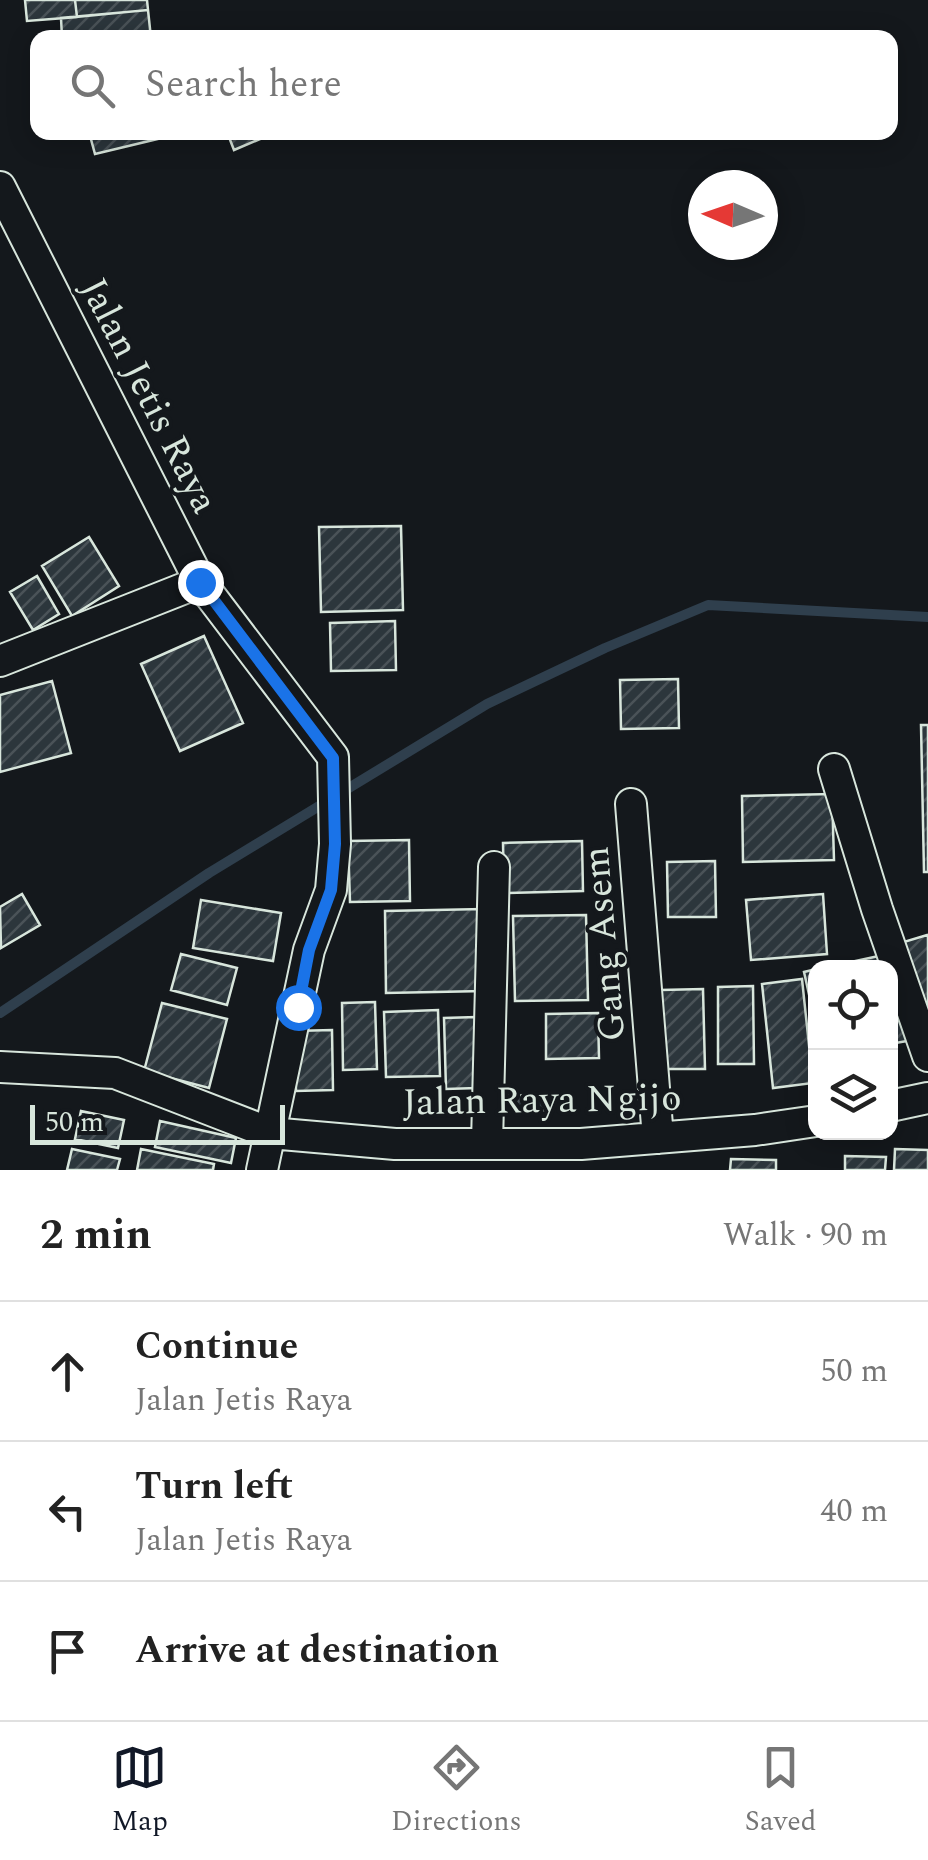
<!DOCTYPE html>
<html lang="en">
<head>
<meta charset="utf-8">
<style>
	:root { --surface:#fff; --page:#f6f6f6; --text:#222; --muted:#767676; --line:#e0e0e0; --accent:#111827 }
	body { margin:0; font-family:Spectral,serif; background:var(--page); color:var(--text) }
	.controls { position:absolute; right:30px; bottom:30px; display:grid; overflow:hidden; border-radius:20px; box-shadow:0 5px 25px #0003 }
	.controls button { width:90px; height:90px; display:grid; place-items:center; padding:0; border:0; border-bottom:2px solid var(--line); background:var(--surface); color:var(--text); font:50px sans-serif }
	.compass { position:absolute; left:688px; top:170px; width:90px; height:90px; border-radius:50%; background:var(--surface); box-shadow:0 5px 25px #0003; rotate:272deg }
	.scale { position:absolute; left:30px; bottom:25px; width:255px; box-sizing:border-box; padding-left:10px; border:5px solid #d8e6dc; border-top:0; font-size:28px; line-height:35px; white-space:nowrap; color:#d8e6dc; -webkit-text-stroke:8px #14181c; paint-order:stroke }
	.stop { position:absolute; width:30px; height:30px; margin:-22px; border:8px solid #1a73e8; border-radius:50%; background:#fff }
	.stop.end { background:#1a73e8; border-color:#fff; box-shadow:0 2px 10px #0008 }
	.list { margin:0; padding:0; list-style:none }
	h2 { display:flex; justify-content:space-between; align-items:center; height:130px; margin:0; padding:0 40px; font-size:42px }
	h2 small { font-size:32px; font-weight:400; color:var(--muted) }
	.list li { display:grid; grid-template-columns:65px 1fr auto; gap:30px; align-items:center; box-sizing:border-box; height:140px; padding:0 40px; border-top:2px solid var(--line) }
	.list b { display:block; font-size:38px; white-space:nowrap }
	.list p { margin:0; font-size:32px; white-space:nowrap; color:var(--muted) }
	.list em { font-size:32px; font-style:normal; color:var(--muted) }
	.icon { flex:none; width:55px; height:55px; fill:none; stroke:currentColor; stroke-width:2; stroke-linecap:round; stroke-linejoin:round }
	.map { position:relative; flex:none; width:928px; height:1170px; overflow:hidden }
	.search { position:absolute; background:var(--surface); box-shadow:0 5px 25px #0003; left:30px; right:30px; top:30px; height:110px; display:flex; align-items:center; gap:25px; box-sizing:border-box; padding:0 35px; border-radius:20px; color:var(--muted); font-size:38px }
	.sheet { height:550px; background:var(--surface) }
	nav { display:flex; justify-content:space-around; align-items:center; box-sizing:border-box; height:140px; border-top:2px solid var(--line); background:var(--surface); font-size:28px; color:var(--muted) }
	nav a { display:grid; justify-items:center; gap:5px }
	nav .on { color:var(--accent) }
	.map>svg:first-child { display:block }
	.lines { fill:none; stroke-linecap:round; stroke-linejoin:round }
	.stream { stroke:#2f3f4d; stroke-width:10 }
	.building { fill:url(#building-hatch); stroke:#d8e6dc; stroke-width:2.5 }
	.street-casing { stroke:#d8e6dc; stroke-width:34 }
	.street { stroke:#14181c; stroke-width:30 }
	.route { stroke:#1a73e8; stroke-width:12 }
	.labels { text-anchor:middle; stroke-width:8; stroke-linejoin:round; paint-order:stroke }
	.street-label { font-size:38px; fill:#d8e6dc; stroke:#14181c }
</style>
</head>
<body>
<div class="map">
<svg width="928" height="1170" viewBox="0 0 928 1170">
	<defs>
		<pattern id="building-hatch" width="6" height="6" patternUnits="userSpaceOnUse" patternTransform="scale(2.5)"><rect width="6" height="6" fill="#2c363c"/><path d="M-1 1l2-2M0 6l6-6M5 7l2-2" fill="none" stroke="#4a5358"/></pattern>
	</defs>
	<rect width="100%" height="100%" fill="#14181c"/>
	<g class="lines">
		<path class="stream" d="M 0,1013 L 209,873 L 487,704 L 605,648 L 708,605 L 928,617"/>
	</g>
	<path class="building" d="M 25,0 L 75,0 L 77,17 L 27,21 Z
		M 75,0 L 147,0 L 148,10 L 77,17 Z
		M 148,10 L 151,38 L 62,38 L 61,18 Z
		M 89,132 L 169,132 L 170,136 L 95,154 Z
		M 227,132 L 257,132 L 260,139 L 234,150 Z
		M 401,526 L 403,610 L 321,612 L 319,527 Z
		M 89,537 L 119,586 L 72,616 L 42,566 Z
		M 37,576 L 59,614 L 33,630 L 10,592 Z
		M 395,621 L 396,670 L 331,671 L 330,623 Z
		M 204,636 L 243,723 L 180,751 L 141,664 Z
		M 678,679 L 679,728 L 621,729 L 620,680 Z
		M 52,681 L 71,753 L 0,772 L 0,695 Z
		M 921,725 L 928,725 L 928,872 L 924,872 Z
		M 832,794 L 834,860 L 743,862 L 742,796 Z
		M 409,840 L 410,901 L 350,902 L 348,841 Z
		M 582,841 L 583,891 L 504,893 L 503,843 Z
		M 715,861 L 716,917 L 668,917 L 667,862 Z
		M 22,894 L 40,925 L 1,948 L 0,907 Z
		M 823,894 L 827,954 L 751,960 L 746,900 Z
		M 201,900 L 281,913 L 273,961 L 193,948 Z
		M 483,909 L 484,991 L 386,993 L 385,911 Z
		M 586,915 L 588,1000 L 515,1001 L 513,916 Z
		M 927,935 L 928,937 L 928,1033 L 897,944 Z
		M 181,954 L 237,968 L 227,1005 L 171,990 Z
		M 888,954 L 907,1041 L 890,1044 L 890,968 L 823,968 Z
		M 816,969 L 816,1026 L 804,972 Z
		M 802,979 L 813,1083 L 773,1088 L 762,984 Z
		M 753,986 L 754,1064 L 718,1064 L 718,987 Z
		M 703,989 L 705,1069 L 663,1069 L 661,990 Z
		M 375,1002 L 377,1069 L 343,1070 L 342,1003 Z
		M 162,1003 L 227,1019 L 209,1088 L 144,1071 Z
		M 438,1010 L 440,1076 L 386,1077 L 384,1012 Z
		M 598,1013 L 599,1058 L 546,1059 L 546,1014 Z
		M 476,1017 L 477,1088 L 446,1089 L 444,1018 Z
		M 332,1030 L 333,1090 L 296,1091 L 294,1031 Z
		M 552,1094 L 552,1110 L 500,1111 L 500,1096 Z
		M 81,1111 L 124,1120 L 118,1148 L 75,1139 Z
		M 160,1121 L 236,1138 L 231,1163 L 155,1147 Z
		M 72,1149 L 120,1159 L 117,1170 L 67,1170 Z
		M 141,1149 L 214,1164 L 213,1170 L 137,1170 Z
		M 895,1149 L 928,1150 L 928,1170 L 894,1170 Z
		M 845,1156 L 886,1157 L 885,1170 L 845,1170 Z
		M 731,1159 L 776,1160 L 776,1170 L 730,1170 Z"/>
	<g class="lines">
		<defs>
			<path id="street" d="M 0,187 L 200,582 L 333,757 L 335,844 L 331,890 L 309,950 L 262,1170
				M 0,661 L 200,582
				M 834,769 L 877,909 L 928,1056
				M 631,804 L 658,1138
				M 0,1067 L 115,1073 L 270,1133 L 395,1144 L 581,1144 L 755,1130 L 816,1121
				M 890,1106 L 928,1098
				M 487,1143 L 494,867"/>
		</defs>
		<use href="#street" class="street-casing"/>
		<use href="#street" class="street"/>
	</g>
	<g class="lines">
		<path class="route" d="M 200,582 L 333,758 L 335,844 L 331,890 L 309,950 L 298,1007"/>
	</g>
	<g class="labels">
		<g class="street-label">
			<text transform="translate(150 395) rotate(63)" y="13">Jalan Jetis Raya</text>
			<text transform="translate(603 944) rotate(-95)" y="13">Gang Asem</text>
			<text transform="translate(542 1099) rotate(-1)" y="13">Jalan Raya Ngijo</text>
		</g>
	</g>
</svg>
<div class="controls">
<button><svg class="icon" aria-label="locate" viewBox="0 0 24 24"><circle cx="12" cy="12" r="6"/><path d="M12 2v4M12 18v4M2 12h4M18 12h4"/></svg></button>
<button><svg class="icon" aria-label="layers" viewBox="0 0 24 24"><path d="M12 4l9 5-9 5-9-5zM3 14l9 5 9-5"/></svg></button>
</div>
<svg class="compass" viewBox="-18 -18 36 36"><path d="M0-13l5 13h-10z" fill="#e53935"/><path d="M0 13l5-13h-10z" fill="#767676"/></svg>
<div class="scale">50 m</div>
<div class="stop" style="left:298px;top:1007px"></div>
<div class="stop end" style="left:200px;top:582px"></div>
<div class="search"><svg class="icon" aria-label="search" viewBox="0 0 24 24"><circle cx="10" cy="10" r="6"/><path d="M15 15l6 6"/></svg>Search here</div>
</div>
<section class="sheet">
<h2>2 min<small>Walk · 90 m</small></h2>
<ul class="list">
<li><svg class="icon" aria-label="ahead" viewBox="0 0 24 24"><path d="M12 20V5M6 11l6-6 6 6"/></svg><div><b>Continue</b><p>Jalan Jetis Raya</p></div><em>50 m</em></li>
<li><svg class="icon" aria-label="left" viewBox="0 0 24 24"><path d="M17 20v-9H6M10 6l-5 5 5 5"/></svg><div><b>Turn left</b><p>Jalan Jetis Raya</p></div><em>40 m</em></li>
<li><svg class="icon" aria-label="arrive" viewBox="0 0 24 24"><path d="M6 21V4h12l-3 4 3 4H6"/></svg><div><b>Arrive at destination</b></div></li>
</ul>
</section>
<nav>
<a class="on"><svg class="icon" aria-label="map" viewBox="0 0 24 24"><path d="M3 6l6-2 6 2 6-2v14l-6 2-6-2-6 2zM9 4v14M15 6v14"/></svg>Map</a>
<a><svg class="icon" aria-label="directions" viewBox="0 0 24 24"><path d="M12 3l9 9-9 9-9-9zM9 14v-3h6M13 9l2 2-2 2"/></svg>Directions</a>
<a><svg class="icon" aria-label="saved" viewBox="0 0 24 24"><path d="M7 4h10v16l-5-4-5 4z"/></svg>Saved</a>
</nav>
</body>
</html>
